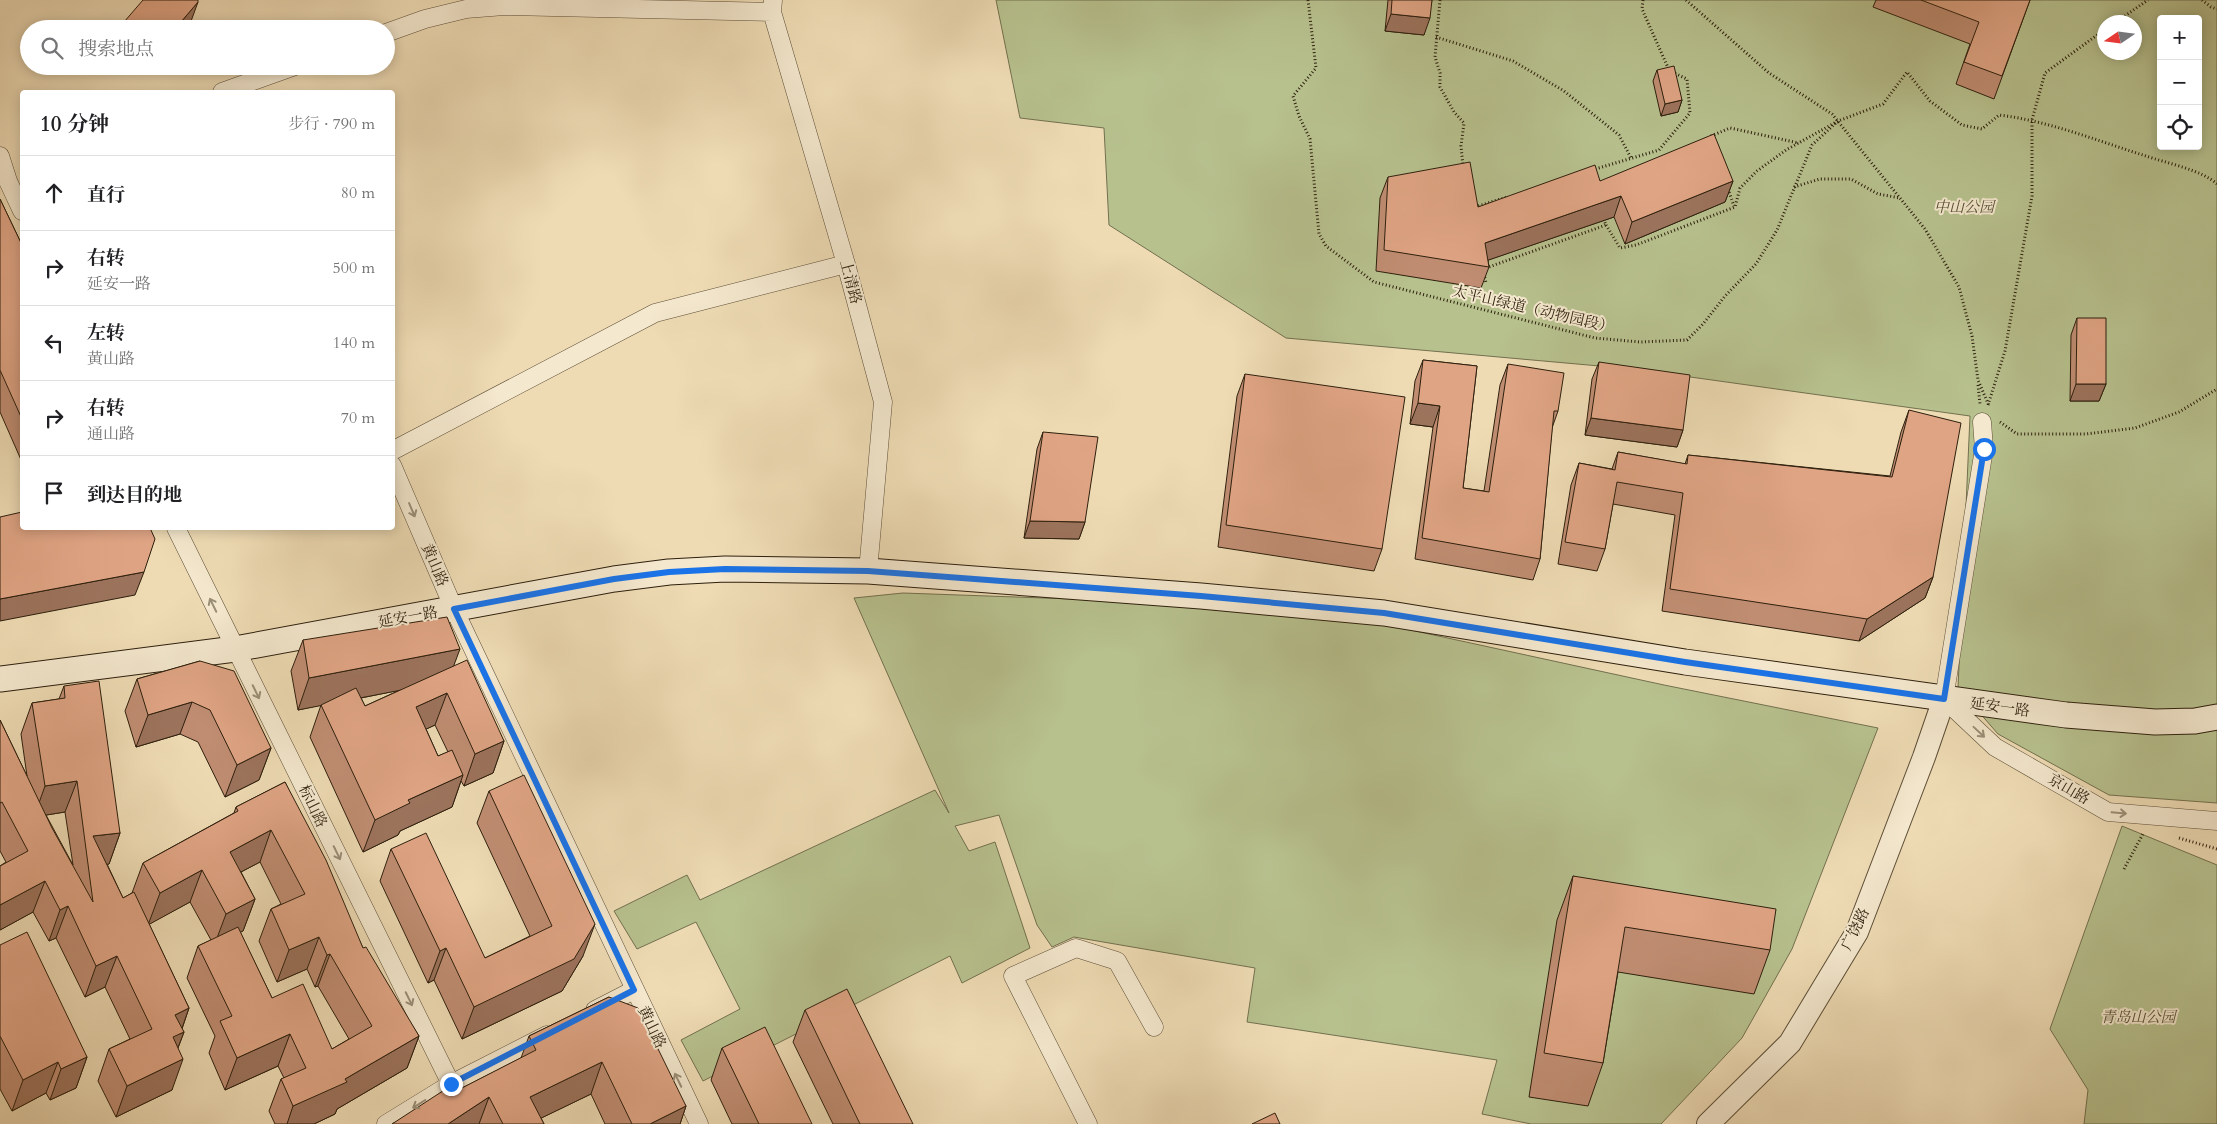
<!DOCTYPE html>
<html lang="zh">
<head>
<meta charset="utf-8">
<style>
	:root { --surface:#fff; --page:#f2f2f2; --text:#202124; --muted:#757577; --line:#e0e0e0 }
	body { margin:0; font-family:Cardo,"Noto Serif SC",serif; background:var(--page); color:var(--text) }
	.controls { position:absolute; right:15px; top:15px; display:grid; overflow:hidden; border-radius:5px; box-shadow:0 2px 12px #0003 }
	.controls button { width:45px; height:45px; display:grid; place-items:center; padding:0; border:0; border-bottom:1px solid var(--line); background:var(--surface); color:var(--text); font:25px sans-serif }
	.compass { position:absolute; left:2097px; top:15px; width:45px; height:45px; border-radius:50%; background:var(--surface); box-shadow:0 2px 12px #0003; rotate:257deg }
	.stop { position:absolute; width:15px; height:15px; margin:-11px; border:4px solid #1a73e8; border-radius:50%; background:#fff }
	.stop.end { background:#1a73e8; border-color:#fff; box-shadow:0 1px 5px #0008 }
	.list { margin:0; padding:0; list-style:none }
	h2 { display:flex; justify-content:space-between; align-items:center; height:65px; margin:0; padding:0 20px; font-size:21px }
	h2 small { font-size:16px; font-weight:400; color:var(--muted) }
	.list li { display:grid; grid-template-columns:32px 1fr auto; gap:15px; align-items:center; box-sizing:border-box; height:75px; padding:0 20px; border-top:1px solid var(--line) }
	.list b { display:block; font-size:19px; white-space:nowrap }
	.list p { margin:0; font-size:16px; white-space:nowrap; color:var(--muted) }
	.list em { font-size:16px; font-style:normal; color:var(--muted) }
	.icon { flex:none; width:28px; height:28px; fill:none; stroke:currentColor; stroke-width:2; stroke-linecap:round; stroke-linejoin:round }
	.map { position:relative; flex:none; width:2217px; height:1124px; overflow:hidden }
	.search { position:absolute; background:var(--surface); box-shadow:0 2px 12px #0003; left:20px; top:20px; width:375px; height:55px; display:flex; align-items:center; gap:12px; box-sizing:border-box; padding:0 18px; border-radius:28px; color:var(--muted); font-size:19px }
	.panel { position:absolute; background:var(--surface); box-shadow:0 2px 12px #0003; left:20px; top:90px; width:375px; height:440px; border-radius:5px }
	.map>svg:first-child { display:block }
	.green { fill:#b7c18e; stroke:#72704e; fill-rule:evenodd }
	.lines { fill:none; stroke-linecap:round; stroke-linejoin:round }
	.minor-casing { stroke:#5d4e37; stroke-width:19 }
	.tertiary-casing { stroke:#5d4e37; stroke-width:24 }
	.secondary-casing { stroke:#2d1f0d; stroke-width:27 }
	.path { stroke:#2d1f0d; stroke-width:3; stroke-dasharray:1 2.5; stroke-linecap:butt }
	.minor { stroke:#f4e8ce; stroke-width:18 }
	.tertiary { stroke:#f4e8ce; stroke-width:22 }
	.secondary { stroke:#f4e8ce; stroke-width:25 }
	.wall { fill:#c08d72; stroke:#2d1f0d; fill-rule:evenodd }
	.shaded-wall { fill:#9c735c; stroke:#2d1f0d }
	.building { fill:#dfa484; stroke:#2d1f0d }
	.oneway { stroke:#9a8e77 }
	.route { stroke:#1a73e8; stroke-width:6 }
	.labels { text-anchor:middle; stroke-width:4; stroke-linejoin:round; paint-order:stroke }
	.park-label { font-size:15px; font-style:italic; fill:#565034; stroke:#f4e8ce }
	.street-label { font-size:15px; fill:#2d1f0d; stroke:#f4e8ce }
</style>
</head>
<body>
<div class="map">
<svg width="2217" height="1124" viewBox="0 0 2217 1124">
	<rect width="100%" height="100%" fill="#eedbb4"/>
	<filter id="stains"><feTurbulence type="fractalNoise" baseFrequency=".004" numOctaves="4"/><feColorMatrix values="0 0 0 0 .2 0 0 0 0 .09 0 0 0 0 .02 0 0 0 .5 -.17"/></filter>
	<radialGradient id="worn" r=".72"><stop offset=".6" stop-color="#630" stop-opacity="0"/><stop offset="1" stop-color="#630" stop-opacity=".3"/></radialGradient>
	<path class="green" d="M 996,0 L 2217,0 L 2217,803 L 2109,795 L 1998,734 L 1958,688 L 1970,416 L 1633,369 L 1286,338 L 1109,225 L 1104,128 L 1020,118 ZM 2161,19 L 2198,19 L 2198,146 L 2161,146 ZM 2104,22 L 2134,22 L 2134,52 L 2104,52 Z
		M 903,593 L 1100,600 L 1383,624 L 1664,685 L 1878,728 L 1792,949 L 1742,1038 L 1661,1124 L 1531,1124 L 1482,1114 L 1497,1060 L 1247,1022 L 1255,968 L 1074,937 L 1052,947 L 1037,925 L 999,815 L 955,826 L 969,851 L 995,842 L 1030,948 L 962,983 L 950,956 L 703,1081 L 681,1040 L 740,1009 L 696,922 L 637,949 L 614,911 L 687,875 L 700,900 L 935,790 L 949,813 L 854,598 Z
		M 2122,826 L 2217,865 L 2217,1124 L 2084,1124 L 2088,1090 L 2050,1029 Z"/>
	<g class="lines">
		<defs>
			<path id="minor" d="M 773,0 L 772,12 L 846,264 L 883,402 L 868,571
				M 386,33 L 425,19 L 466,9 L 504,6 L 772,12
				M 222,92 L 295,66
				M 0,156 L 8,181 L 22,211
				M 1982,422 L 1984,449 L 1944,699 L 1995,747 L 2108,812 L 2217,821
				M 392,451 L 655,313 L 846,264
				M 392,465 L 454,609 L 699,1124
				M 176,528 L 451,1084
				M 595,1010 L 634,990
				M 386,1124 L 451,1084 L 547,1035
				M 1088,1124 L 1013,976 L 1076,948 L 1117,961 L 1154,1027"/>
			<path id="tertiary" d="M 1708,1124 L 1790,1043 L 1857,932 L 1924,757 L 1944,699"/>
			<path id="secondary" d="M 0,679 L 235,649 L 614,579 L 669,572 L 725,569 L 868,571 L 1201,596 L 1384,613 L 1685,662 L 2066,715 L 2155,722 L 2195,721 L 2217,717"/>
		</defs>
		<use href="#minor" class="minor-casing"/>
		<use href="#tertiary" class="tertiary-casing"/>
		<use href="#secondary" class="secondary-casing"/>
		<path class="path" d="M 1308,0 L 1316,68 L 1293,96 L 1299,116 L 1310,139 L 1319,234 L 1326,246 L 1374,282 L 1595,338 L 1640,342 L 1687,340 L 1703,324 L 1725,296 L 1756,264 L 1777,230 L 1812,145 L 1838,121
			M 1440,0 L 1435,57 L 1440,73 L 1440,87 L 1454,112 L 1464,123 L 1461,146 L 1463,166
			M 1643,0 L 1642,9 L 1669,70
			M 1686,0 L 1769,73 L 1832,114 L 1925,229 L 1959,287 L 1972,336 L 1978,380 L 1989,406
			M 2202,0 L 2211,7 L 2217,9
			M 2116,22 L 2148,0
			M 1436,37 L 1513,61 L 1564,91 L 1619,135 L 1631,158
			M 1711,136 L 1730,128 L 1799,143
			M 1592,170 L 1659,150 L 1690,113 L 1687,79 L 1674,73
			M 1794,187 L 1820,179 L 1851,179 L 1878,194 L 1900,198
			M 1728,189 L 1734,206
			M 1475,207 L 1507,197
			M 1606,225 L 1620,248 L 1636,245 L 1735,207 L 1740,188 L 1757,171 L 1786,150 L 1838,121 L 1883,104 L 1907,72 L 1930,101 L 1962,125 L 1982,129 L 1999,115 C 2049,121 2098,141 2146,156 C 2166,163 2202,170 2217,184
			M 1486,268 L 1606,225 L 1603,217
			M 1484,274 L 1486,283
			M 1978,385 L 1980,404
			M 1988,405 L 2005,351 L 2032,196 L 2032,120 L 2045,73 L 2104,30
			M 2000,422 L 2017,434 L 2086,434 L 2135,428 L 2179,412 L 2217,389
			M 2179,838 L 2217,849
			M 2124,869 L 2144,832"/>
		<use href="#minor" class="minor"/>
		<use href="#tertiary" class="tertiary"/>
		<use href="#secondary" class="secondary"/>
	</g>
	<path class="wall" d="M 1388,0 L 1432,0 L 1424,35 L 1385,31 Z
		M 1876,0 L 2030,0 L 1994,99 L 1956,84 L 1970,44 L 1873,7 Z
		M 124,22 L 190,24 L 186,29 L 122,29 Z
		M 141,66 L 153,66 L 148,73 Z
		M 1657,70 L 1682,100 L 1678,112 L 1661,116 L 1653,81 Z
		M 1388,177 L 1478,207 L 1600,181 L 1733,181 L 1725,202 L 1625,244 L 1614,217 L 1488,260 L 1489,267 L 1481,288 L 1376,271 L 1380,198 Z
		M 0,199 L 22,245 L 22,462 L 0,412 Z
		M 2077,318 L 2106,384 L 2099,401 L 2070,401 L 2071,335 Z
		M 1423,360 L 1477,366 L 1463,488 L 1484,491 L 1500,385 L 1508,364 L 1558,411 L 1552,428 L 1540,559 L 1533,580 L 1415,559 L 1433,427 L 1410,424 L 1415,381 Z
		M 1599,362 L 1683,430 L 1677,447 L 1585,435 L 1592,379 Z
		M 1245,374 L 1382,549 L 1374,571 L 1218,547 L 1237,396 Z
		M 1909,410 L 1933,577 L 1925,598 L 1859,641 L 1662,611 L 1675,515 L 1613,504 L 1605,549 L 1597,571 L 1558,564 L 1571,485 L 1579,463 L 1612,469 L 1618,452 L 1685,464 L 1688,455 L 1890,476 L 1901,432 Z
		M 1043,432 L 1085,522 L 1079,539 L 1024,538 L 1037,449 Z
		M 303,640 L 453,666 L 504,741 L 493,773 L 464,786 L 461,781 L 452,807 L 400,831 L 398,835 L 363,852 L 310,737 L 321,705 L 298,710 L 291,671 ZM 400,690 L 365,706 L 361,698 ZM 435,725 L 448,752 L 438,756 L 426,729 Z
		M 200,661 L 271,748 L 259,780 L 225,797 L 198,742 L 180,734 L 136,747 L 125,711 L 137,679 Z
		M 64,686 L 120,833 L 109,864 L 107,864 L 123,898 L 132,893 L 143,863 L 234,813 L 236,807 L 285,782 L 363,948 L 419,1036 L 407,1068 L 337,1109 L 335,1114 L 314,1124 L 275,1124 L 269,1111 L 281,1079 L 284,1078 L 278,1066 L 225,1090 L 209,1053 L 215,1036 L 187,978 L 198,946 L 211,940 L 190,902 L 149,924 L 189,1008 L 182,1029 L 184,1032 L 178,1048 L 172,1090 L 116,1117 L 98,1081 L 109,1049 L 130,1039 L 105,987 L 85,997 L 56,938 L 49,941 L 33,912 L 0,930 L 0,866 L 6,862 L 0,851 L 0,720 L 27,776 L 21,734 L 32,703 L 59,699 ZM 65,812 L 73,865 L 46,815 ZM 260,862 L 281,904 L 271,909 L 259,941 L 277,982 L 307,969 L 315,987 L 318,986 L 349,1039 L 332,1049 L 272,998 L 240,932 L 243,931 L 255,899 L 241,872 Z
		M 489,791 L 583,956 L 562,991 L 462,1039 L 434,980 L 428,983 L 380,881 L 391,849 L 485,958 L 530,936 L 477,823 Z
		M 1573,876 L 1770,950 L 1754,994 L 1618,972 L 1603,1063 L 1588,1106 L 1529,1097 L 1557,920 Z
		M 0,945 L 87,1057 L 76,1088 L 50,1100 L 46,1093 L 12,1111 L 0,1089 Z
		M 609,997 L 686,1106 L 680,1124 L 605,1124 L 591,1094 L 541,1118 L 544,1124 L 392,1124 L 521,1058 L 529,1036 Z
		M 805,1010 L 913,1124 L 833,1124 L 793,1042 Z
		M 722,1048 L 812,1124 L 732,1124 L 711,1080 Z"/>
	<path class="shaded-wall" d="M 198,2 L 190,24 L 186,29 L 175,29 Z
		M 1391,14 L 1430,18 L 1424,35 L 1385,31 Z
		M 150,66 L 153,66 L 148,73 Z
		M 1682,100 L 1678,112 L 1661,116 L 1665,104 Z
		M 1733,181 L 1725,202 L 1625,244 L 1632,222 Z
		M 1621,196 L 1614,217 L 1477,264 L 1485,243 Z
		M 2076,384 L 2106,384 L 2099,401 L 2070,401 Z
		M 1418,403 L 1440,406 L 1433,427 L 1410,424 Z
		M 1591,418 L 1683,430 L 1677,447 L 1585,435 Z
		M 1030,521 L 1085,522 L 1079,539 L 1024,538 Z
		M 144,572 L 135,595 L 0,621 L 0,599 Z
		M 1933,577 L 1925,598 L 1859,641 L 1867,619 Z
		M 460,649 L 448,681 L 298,710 L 309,678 Z
		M 447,693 L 435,725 L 405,739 L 416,707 Z
		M 192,702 L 180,734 L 136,747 L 148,715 Z
		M 504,741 L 493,773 L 464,786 L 475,754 Z
		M 271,748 L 259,780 L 225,797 L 237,765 Z
		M 463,775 L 452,807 L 400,831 L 398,835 L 363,852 L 375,820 L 408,800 Z
		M 77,781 L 65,812 L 34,817 L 45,786 Z
		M 271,830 L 260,862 L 218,884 L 230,852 Z
		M 120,833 L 109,864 L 89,867 L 93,836 Z
		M 202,870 L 190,902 L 148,925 L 160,893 Z
		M 45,881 L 33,912 L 0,930 L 0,905 Z
		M 255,899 L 243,931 L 214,946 L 226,914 Z
		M 68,906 L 56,938 L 49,941 L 60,910 Z
		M 595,924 L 583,956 L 562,991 L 462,1039 L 474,1007 Z
		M 319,937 L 307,969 L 277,982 L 289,950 Z
		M 446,948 L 434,980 L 428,983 L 440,951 Z
		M 330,954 L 318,986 L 315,987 L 327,955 Z
		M 117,956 L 105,987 L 85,997 L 96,966 Z
		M 189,1008 L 180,1034 L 184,1032 L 172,1063 L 161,1068 L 175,1015 Z
		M 290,1034 L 278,1066 L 225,1090 L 237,1058 Z
		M 419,1036 L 407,1068 L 337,1109 L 335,1114 L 314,1124 L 287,1124 L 293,1106 L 345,1079 Z
		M 87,1057 L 76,1088 L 50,1100 L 61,1069 Z
		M 183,1059 L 172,1090 L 116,1117 L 127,1086 Z
		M 58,1062 L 46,1093 L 12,1111 L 23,1080 Z
		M 602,1062 L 591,1094 L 529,1124 L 530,1097 Z
		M 489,1097 L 479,1124 L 448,1124 Z
		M 686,1106 L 680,1124 L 650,1124 Z"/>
	<path class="building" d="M 143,0 L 198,0 L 198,2 L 175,29 L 131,29 L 124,22 Z
		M 1392,0 L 1432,0 L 1430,18 L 1391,14 Z
		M 1921,0 L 2030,0 L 2002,76 L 1964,62 L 1979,22 Z
		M 1674,66 L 1682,100 L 1665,104 L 1657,70 Z
		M 1714,134 L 1733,181 L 1632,222 L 1621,196 L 1485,243 L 1489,267 L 1384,250 L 1388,177 L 1470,162 L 1478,207 L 1595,165 L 1600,181 Z
		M 0,199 L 22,245 L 22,419 L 0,370 Z
		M 2077,318 L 2106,318 L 2106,384 L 2076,384 Z
		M 1423,360 L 1477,366 L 1463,488 L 1489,492 L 1508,364 L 1564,373 L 1558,411 L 1554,411 L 1540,559 L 1422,538 L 1440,406 L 1418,403 Z
		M 1599,362 L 1690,375 L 1683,430 L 1591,418 Z
		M 1245,374 L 1405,397 L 1382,549 L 1226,525 Z
		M 1909,410 L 1961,423 L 1933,577 L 1867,619 L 1670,589 L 1683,493 L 1617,482 L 1605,549 L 1565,542 L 1579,463 L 1615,470 L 1618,452 L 1687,464 L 1688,455 L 1892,477 Z
		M 1043,432 L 1098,437 L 1085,522 L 1030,521 Z
		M 22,512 L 22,528 L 150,528 L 155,539 L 144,572 L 0,599 L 0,517 Z
		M 447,617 L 460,649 L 309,678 L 303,640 Z
		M 467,660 L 504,741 L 475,754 L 447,693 L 416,707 L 438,756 L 452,750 L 463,775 L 408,800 L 410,803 L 375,820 L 321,705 L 356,688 L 365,706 Z
		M 200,661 L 234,671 L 271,748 L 237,765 L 210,710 L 192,702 L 148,715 L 137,679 Z
		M 99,681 L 120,833 L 93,836 L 123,898 L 134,892 L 189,1008 L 175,1015 L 184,1032 L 173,1037 L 183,1059 L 127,1086 L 109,1049 L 152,1029 L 117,956 L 96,966 L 68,906 L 60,910 L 45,881 L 0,905 L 0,866 L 28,851 L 2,802 L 0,803 L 0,720 L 52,828 L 93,902 L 77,781 L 45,786 L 32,703 L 65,698 L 64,686 Z
		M 524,775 L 595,924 L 574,959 L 474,1007 L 446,948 L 440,951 L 391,849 L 426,833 L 485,958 L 552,926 L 489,791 Z
		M 285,782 L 326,860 L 363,948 L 366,947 L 419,1036 L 345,1079 L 347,1082 L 293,1106 L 281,1079 L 306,1068 L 290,1034 L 237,1058 L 220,1021 L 232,1016 L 198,946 L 238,927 L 272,998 L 303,984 L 332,1049 L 372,1026 L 330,954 L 327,955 L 319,937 L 289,950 L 271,909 L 305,894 L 271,830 L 230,852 L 255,899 L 226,914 L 202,870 L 160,893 L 143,863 L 238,811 L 236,807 Z
		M 1573,876 L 1776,909 L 1770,950 L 1625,927 L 1603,1063 L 1544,1053 Z
		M 27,932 L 87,1057 L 61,1069 L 58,1062 L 23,1080 L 0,1036 L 0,945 Z
		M 847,989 L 913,1124 L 860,1124 L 805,1010 Z
		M 609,997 L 638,1008 L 686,1106 L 650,1124 L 632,1124 L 602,1062 L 530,1097 L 544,1124 L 503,1124 L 489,1097 L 448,1124 L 392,1124 L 452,1085 L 456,1091 L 536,1050 L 529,1036 Z
		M 765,1027 L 812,1124 L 759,1124 L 722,1048 Z
		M 1275,1113 L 1280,1124 L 1252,1124 Z"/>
	<defs><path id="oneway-shaft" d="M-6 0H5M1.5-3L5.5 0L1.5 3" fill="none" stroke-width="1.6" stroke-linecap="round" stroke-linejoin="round" transform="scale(1.25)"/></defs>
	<g class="oneway">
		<use href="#oneway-shaft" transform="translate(412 510) rotate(67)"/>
		<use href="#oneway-shaft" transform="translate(213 605) rotate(-116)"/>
		<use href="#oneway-shaft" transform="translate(256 692) rotate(64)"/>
		<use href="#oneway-shaft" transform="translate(1979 732) rotate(43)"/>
		<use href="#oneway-shaft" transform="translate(2119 813) rotate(5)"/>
		<use href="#oneway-shaft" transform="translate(337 853) rotate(64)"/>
		<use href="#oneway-shaft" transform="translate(409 999) rotate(64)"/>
		<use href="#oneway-shaft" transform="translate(678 1080) rotate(-116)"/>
		<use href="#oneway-shaft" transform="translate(419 1104) rotate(148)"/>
	</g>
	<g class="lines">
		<path class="route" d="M 451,1084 L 634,990 L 454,609 L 614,579 L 669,572 L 725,569 L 868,571 L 1201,596 L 1384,613 L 1685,662 L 1944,699 L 1984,449"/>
	</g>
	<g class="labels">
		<g class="park-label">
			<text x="1964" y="212">中山公园</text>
			<text x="2138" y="1022">青岛山公园</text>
		</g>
		<g class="street-label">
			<text transform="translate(851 282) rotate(75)" y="5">上清路</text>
			<text transform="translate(1533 309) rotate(13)" y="5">太平山绿道（动物园段）</text>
			<text transform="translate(435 565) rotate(67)" y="5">黄山路</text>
			<text transform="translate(408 617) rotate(-10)" y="5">延安一路</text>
			<text transform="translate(2000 707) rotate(8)" y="5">延安一路</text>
			<text transform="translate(2069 789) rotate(30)" y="5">京山路</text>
			<text transform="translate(313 806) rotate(64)" y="5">标山路</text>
			<text transform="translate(1855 929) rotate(-64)" y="5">广饶路</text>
			<text transform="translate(652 1027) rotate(64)" y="5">黄山路</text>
		</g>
	</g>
	<rect width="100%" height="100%" filter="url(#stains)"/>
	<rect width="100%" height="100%" fill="url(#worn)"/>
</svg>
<div class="controls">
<button>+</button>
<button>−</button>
<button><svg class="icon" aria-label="locate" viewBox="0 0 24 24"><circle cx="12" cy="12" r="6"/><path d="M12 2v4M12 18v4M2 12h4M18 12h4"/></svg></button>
</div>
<svg class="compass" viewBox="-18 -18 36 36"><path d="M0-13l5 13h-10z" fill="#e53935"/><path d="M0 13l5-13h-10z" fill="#757577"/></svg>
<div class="stop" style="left:1984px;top:449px"></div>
<div class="stop end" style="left:451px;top:1084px"></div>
<div class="search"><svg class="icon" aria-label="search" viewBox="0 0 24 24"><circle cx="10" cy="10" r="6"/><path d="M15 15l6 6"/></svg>搜索地点</div>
<section class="panel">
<h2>10 分钟<small>步行 · 790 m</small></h2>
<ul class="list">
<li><svg class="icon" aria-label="ahead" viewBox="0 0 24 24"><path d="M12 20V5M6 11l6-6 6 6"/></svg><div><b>直行</b></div><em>80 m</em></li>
<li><svg class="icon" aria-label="right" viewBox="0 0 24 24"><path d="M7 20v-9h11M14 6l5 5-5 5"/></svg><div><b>右转</b><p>延安一路</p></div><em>500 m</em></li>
<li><svg class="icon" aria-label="left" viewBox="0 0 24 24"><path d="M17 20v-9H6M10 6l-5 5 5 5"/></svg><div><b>左转</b><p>黄山路</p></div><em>140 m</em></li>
<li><svg class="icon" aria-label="right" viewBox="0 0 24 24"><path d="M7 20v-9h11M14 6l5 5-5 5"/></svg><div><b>右转</b><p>通山路</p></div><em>70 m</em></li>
<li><svg class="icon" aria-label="arrive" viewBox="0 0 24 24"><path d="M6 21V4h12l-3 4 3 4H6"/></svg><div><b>到达目的地</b></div></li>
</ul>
</section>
</div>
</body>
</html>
